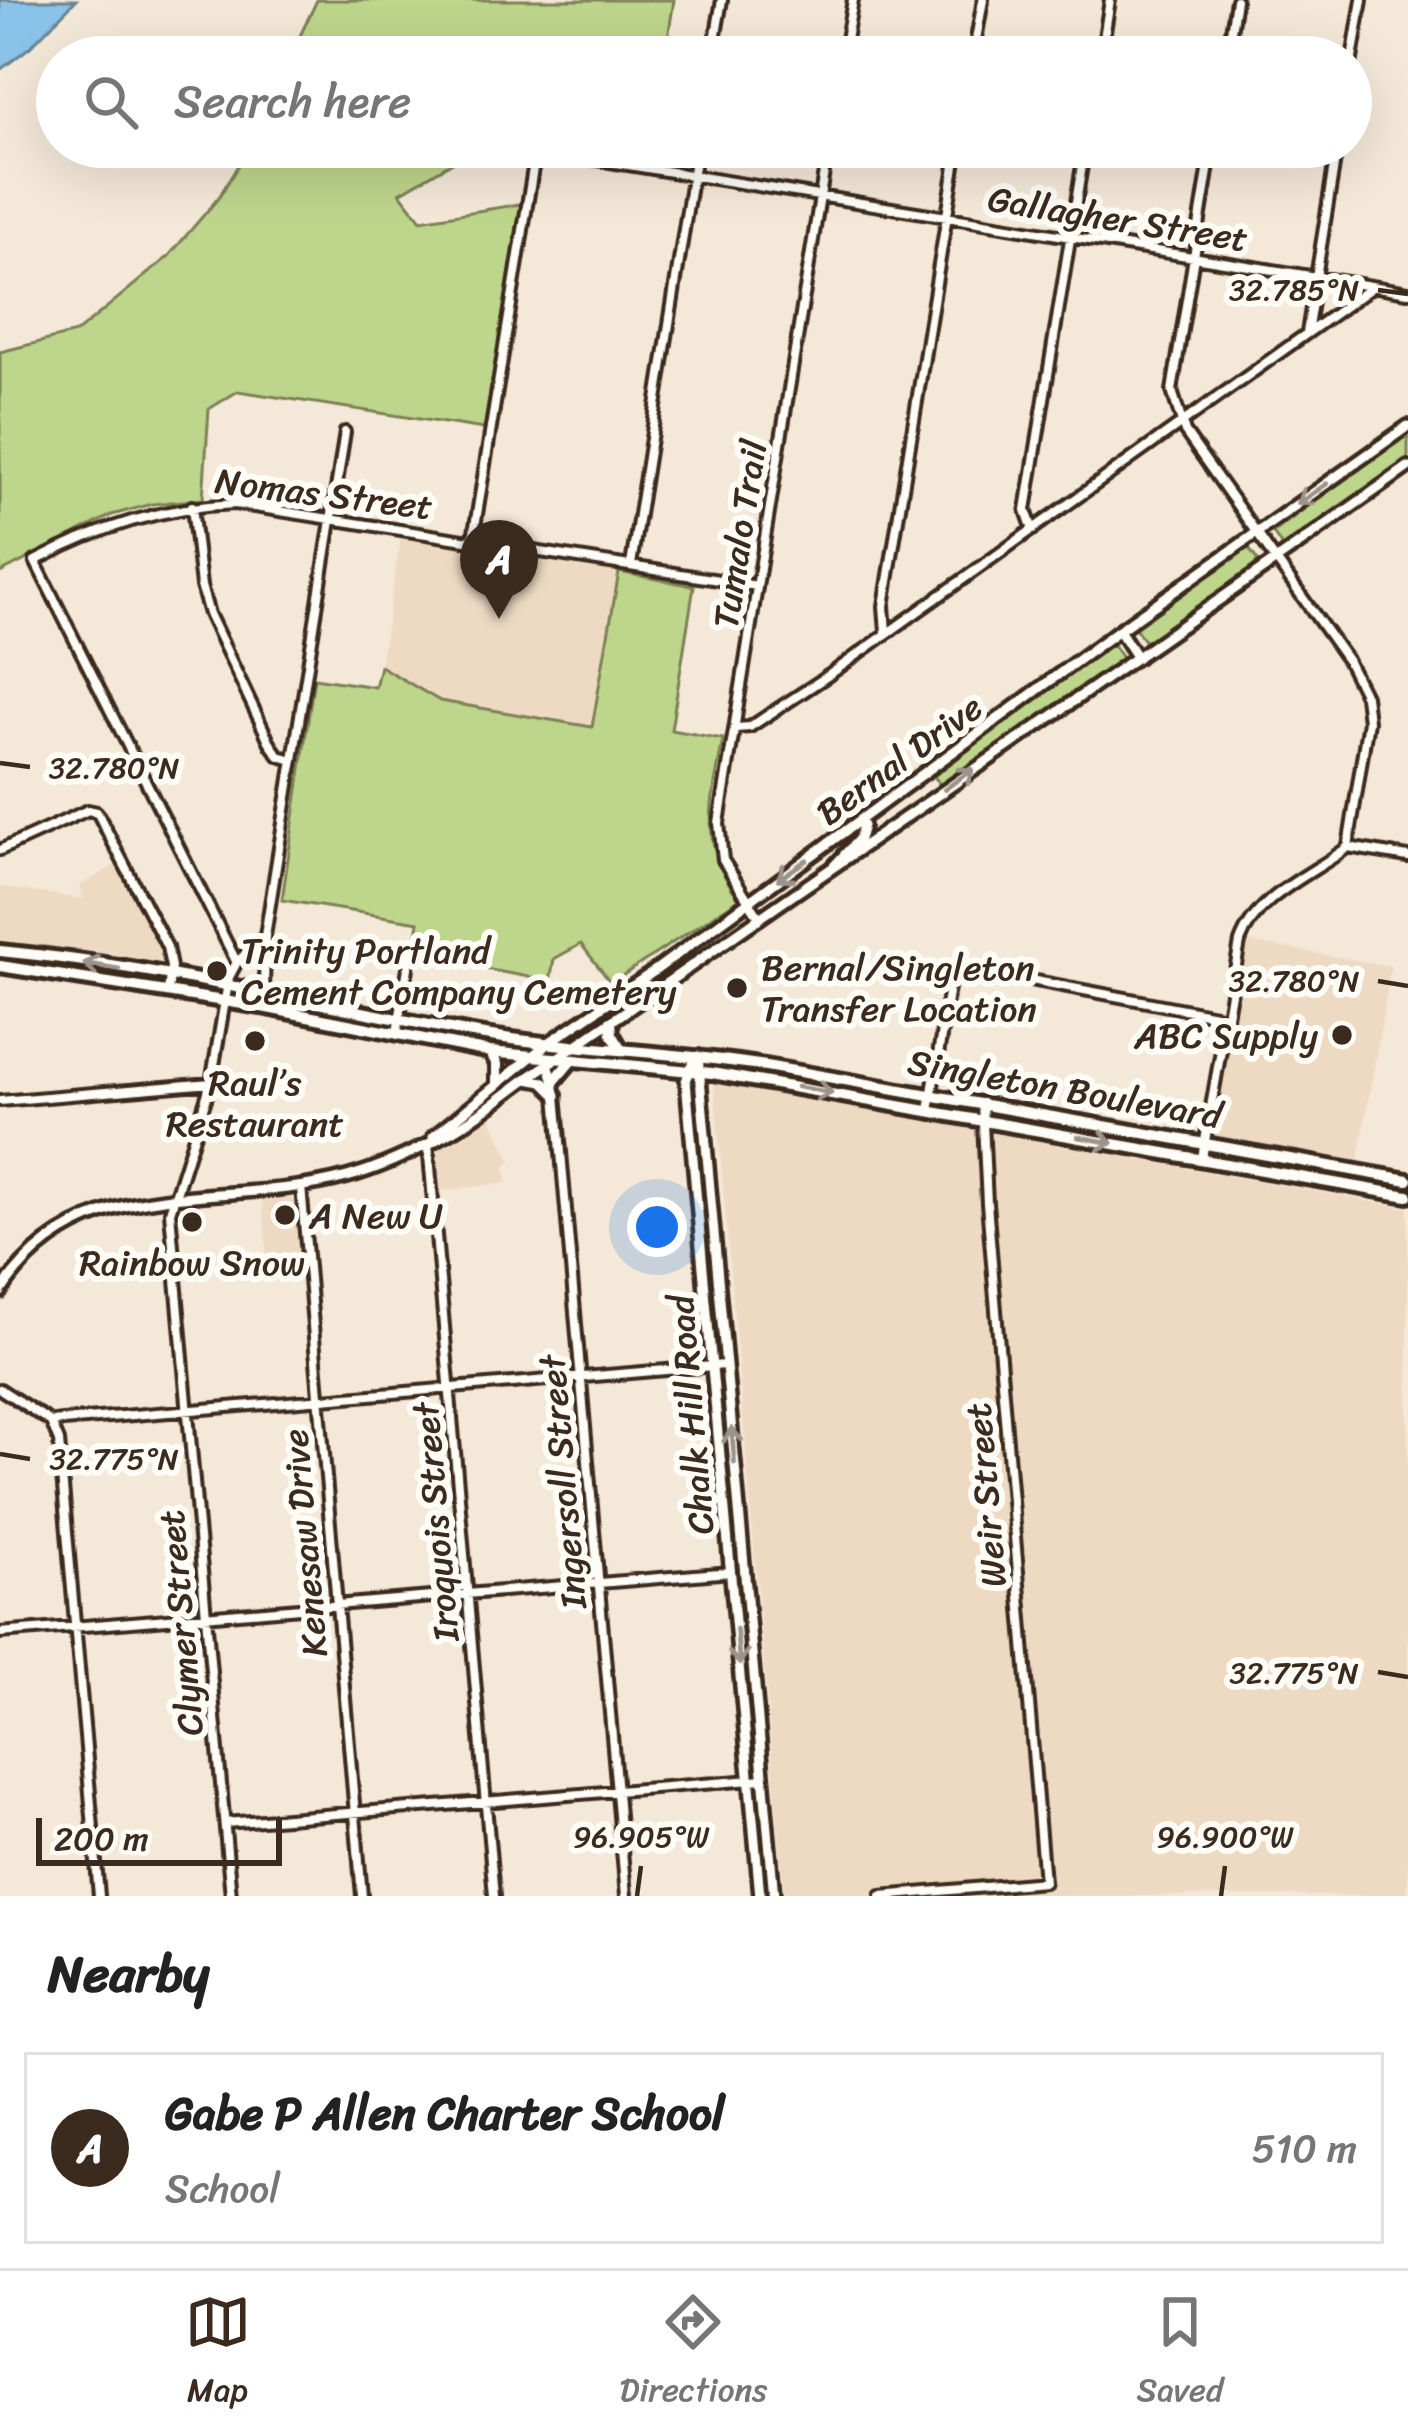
<!DOCTYPE html>
<html lang="en">
<head>
<meta charset="utf-8">
<style>
	:root { --surface:#fff; --page:#f6f6f6; --text:#222; --muted:#767676; --line:#e0e0e0; --accent:#3b2a1e }
	body { margin:0; font-family:Sriracha,sans-serif; background:var(--page); color:var(--text) }
	.scale { position:absolute; left:36px; bottom:30px; width:246px; box-sizing:border-box; padding-left:12px; border:6px solid #3b2a1e; border-top:0; font-size:33px; line-height:42px; white-space:nowrap; color:#3b2a1e; -webkit-text-stroke:9px #fdfcf7; paint-order:stroke }
	.you { position:absolute; left:657px; top:1227px; width:42px; height:42px; margin:-30px; border:9px solid #fff; border-radius:50%; background:#1a73e8; box-shadow:0 0 0 18px #1a73e833 }
	.badge { display:grid; place-items:center; width:78px; height:78px; border-radius:50%; background:var(--accent); color:#fff; font-size:39px; font-weight:700 }
	.pin { position:absolute; translate:-50% -99px; filter:drop-shadow(0 3px 6px #0008) }
	.pin::after { content:''; position:absolute; top:63px; width:42px; height:36px; background:inherit; clip-path:polygon(0 0,100% 0,50% 100%) }
	.list { margin:0; padding:0; list-style:none }
	h2 { display:flex; justify-content:space-between; align-items:center; height:156px; margin:0; padding:0 48px; font-size:51px }
	h2 small { font-size:39px; font-weight:400; color:var(--muted) }
	.list li { display:grid; grid-template-columns:78px 1fr auto; gap:36px; align-items:center; box-sizing:border-box; height:192px; margin:0 24px 24px; padding:0 24px; border:3px solid var(--line); border-radius:0px }
	.list b { display:block; font-size:45px; white-space:nowrap }
	.list p { margin:0; font-size:39px; white-space:nowrap; color:var(--muted) }
	.list em { font-size:39px; font-style:normal; color:var(--muted) }
	.icon { flex:none; width:66px; height:66px; fill:none; stroke:currentColor; stroke-width:2; stroke-linecap:round; stroke-linejoin:round }
	.map { position:relative; flex:none; width:1408px; height:1896px; overflow:hidden }
	.search { position:absolute; background:var(--surface); box-shadow:0 12px 48px #0002; left:36px; right:36px; top:36px; height:132px; display:flex; align-items:center; gap:30px; box-sizing:border-box; padding:0 42px; border-radius:66px; color:var(--muted); font-size:45px }
	.sheet { height:372px; background:var(--surface) }
	nav { display:flex; justify-content:space-around; align-items:center; box-sizing:border-box; height:168px; border-top:3px solid var(--line); background:var(--surface); font-size:33px; color:var(--muted) }
	nav a { display:grid; justify-items:center; gap:6px }
	nav .on { color:var(--accent) }
	.map>svg:first-child { display:block }
	.built { fill:#eedac3 }
	.green { fill:#bed58c; stroke:#7c8055; stroke-width:3 }
	.water { fill:#8bc2e9; stroke:#6b8598; stroke-width:3 }
	.lines { fill:none; stroke-linecap:round; stroke-linejoin:round }
	.minor-casing { stroke:#3b2a1e; stroke-width:16 }
	.tertiary-casing { stroke:#3b2a1e; stroke-width:18 }
	.secondary-casing { stroke:#3b2a1e; stroke-width:20 }
	.minor { stroke:#fdfcf7; stroke-width:8 }
	.tertiary { stroke:#fdfcf7; stroke-width:9 }
	.secondary { stroke:#fdfcf7; stroke-width:10 }
	.oneway { stroke:#9c938a }
	.ticks { fill:none; stroke:#3b2a1e; stroke-width:4.5 }
	.poi-dot { fill:#3b2a1e; stroke:#fdfcf7; stroke-width:4.5 }
	.labels { text-anchor:middle; stroke-width:12; stroke-linejoin:round; paint-order:stroke }
	.street-label { font-size:36px; fill:#3b2a1e; stroke:#fdfcf7 }
	.poi-label { font-size:36px; fill:#3b2a1e; stroke:#fdfcf7; text-anchor:start }
	.ticks-label { font-size:30px; text-anchor:middle; fill:#3b2a1e; stroke:#fdfcf7; stroke-width:12; stroke-linejoin:round; paint-order:stroke }
</style>
</head>
<body>
<div class="map">
<svg width="1408" height="1896" viewBox="0 0 1408 1896">
	<rect width="100%" height="100%" fill="#f4e8d8"/>
	<filter id="ink" filterUnits="userSpaceOnUse"><feTurbulence type="fractalNoise" baseFrequency=".00833" numOctaves="2"/><feDisplacementMap in="SourceGraphic" scale="24" xChannelSelector="R" yChannelSelector="G"/><feConvolveMatrix kernelMatrix="1 2 1 2 8 2 1 2 1" color-interpolation-filters="sRGB"/></filter>
	<g filter="url(#ink)">
		<path class="built" d="M 401,536 L 619,572 L 593,727 L 440,701 L 380,666 Z
			M 123,861 L 164,949 L 163,959 L 152,967 L 0,945 L 0,887 L 83,899 L 79,886 Z
			M 1243,941 L 1391,966 L 1358,1163 L 1211,1139 Z
			M 714,1083 L 1408,1208 L 1408,1896 L 784,1896 Z
			M 488,1112 L 511,1160 L 505,1168 L 507,1183 L 437,1191 L 436,1146 Z
			M 290,1196 L 297,1201 L 302,1262 L 268,1265 L 262,1198 Z"/>
		<path class="green" d="M 317,0 L 674,0 L 665,57 L 290,57 Z
			M 249,147 L 478,147 L 400,193 L 421,220 L 521,204 L 484,429 L 238,391 L 209,409 L 203,499 L 152,504 L 112,515 L 0,573 L 0,352 L 76,333 L 168,257 L 219,197 Z
			M 1408,432 L 1408,461 L 1283,548 L 1273,533 L 1276,530 Z
			M 1247,546 L 1258,561 L 1256,564 L 1147,645 L 1134,626 Z
			M 619,572 L 694,586 L 671,730 L 723,739 C 712,806 697,840 739,899 L 611,983 L 581,944 L 554,959 L 550,981 L 485,969 L 488,948 L 417,936 L 419,922 L 282,900 L 314,678 L 375,687 L 380,666 L 440,701 L 592,727 Z
			M 1111,642 L 1122,658 L 1119,660 L 1075,696 L 940,785 L 934,776 Z"/>
		<path class="water" d="M 0,0 L 76,0 L 30,47 L 0,70 Z"/>
		<g class="lines">
			<defs>
				<path id="minor" d="M 712,57 L 722,0
					M 843,57 L 853,0
					M 973,57 L 983,0
					M 1101,57 L 1110,0
					M 1227,57 L 1236,0
					M 1351,65 L 1362,0
					M 1307,333 L 1337,147
					M 192,506 L 201,586 L 209,614 L 271,745 L 279,756 L 293,760
					M 1033,530 L 1026,510 L 1085,147
					M 473,539 L 536,150 L 1408,292
					M 631,565 L 697,147
					M 886,632 L 884,606 L 958,147
					M 736,728 L 750,727 L 829,675 L 1372,287
					M 1348,847 L 1408,857
					M 0,850 L 88,810 L 97,812 L 167,947 L 171,967 L 168,992
					M 760,919 L 723,860 L 719,823 L 828,147
					M 236,961 L 35,561 C 100,527 162,507 235,504 L 757,586
					M 264,992 L 265,936
					M 397,1033 L 410,956
					M 549,1064 L 556,1095 L 626,1896
					M 0,1101 L 211,1083
					M 929,1111 L 950,981 L 962,967 L 1226,1017
					M 428,1144 L 494,1896
					M 1202,1158 L 1240,942 C 1257,895 1310,876 1348,847 L 1368,721 L 1365,696 L 1347,660 L 1185,432 L 1172,391 L 1212,147
					M 301,1186 L 362,1896
					M 0,1389 L 51,1422 L 59,1441 L 99,1896
					M 51,1422 L 725,1365
					M 0,1633 L 731,1572
					M 225,1823 L 764,1779
					M 231,1896 L 170,1212 L 211,1083 L 229,977 L 237,962 L 265,936 L 345,432
					M 881,1896 L 1044,1882 L 987,1203 L 982,1103"/>
				<path id="tertiary" d="M 1119,630 L 1137,658
					M 832,868 L 859,839 L 863,826 L 860,822
					M 698,1056 L 774,1896
					M 692,1065 L 686,1081 L 760,1896
					M 527,1079 L 543,1082 L 556,1095
					M 433,1137 L 547,1044 L 653,972 L 1119,630 L 1408,426
					M 0,1293 C 82,1165 224,1211 347,1177 C 381,1168 416,1151 447,1134 C 476,1119 502,1096 529,1077 C 599,1030 669,982 738,933 C 962,778 1186,625 1408,467"/>
				<path id="secondary" d="M 0,951 C 157,966 312,1004 467,1032 C 566,1050 666,1050 766,1066 L 1408,1180
					M 0,966 L 262,1007 L 490,1052 L 712,1073 L 1408,1196
					M 611,1022 L 612,1034 L 621,1049
					M 490,1052 L 497,1064 L 497,1082
					M 554,1081 L 570,1062"/>
			</defs>
			<use href="#minor" class="minor-casing"/>
			<use href="#tertiary" class="tertiary-casing"/>
			<use href="#secondary" class="secondary-casing"/>
			<use href="#minor" class="minor"/>
			<use href="#tertiary" class="tertiary"/>
			<use href="#secondary" class="secondary"/>
		</g>
		<defs><path id="oneway-shaft" d="M-6 0H5M1.5-3L5.5 0L1.5 3" fill="none" stroke-width="1.6" stroke-linecap="round" stroke-linejoin="round" transform="scale(3)"/></defs>
		<g class="oneway">
			<use href="#oneway-shaft" transform="translate(1312 494) rotate(145)"/>
			<use href="#oneway-shaft" transform="translate(959 779) rotate(-36)"/>
			<use href="#oneway-shaft" transform="translate(792 870) rotate(145)"/>
			<use href="#oneway-shaft" transform="translate(101 966) rotate(-171)"/>
			<use href="#oneway-shaft" transform="translate(815 1090) rotate(10)"/>
			<use href="#oneway-shaft" transform="translate(1096 1140) rotate(10)"/>
			<use href="#oneway-shaft" transform="translate(733 1445) rotate(-95)"/>
			<use href="#oneway-shaft" transform="translate(738 1647) rotate(85)"/>
		</g>
	</g>
	<path class="ticks" d="M 1378,290 L 1408,294M 0,763 L 30,767M 1378,981 L 1408,986M 0,1454 L 30,1459M 1378,1672 L 1408,1677M 637,1896 L 641,1866M 1221,1896 L 1225,1866"/>
	<g class="poi-dot">
		<circle cx="217" cy="971" r="12"/>
		<circle cx="737" cy="988" r="12"/>
		<circle cx="1342" cy="1035" r="12"/>
		<circle cx="255" cy="1041" r="12"/>
		<circle cx="285" cy="1215" r="12"/>
		<circle cx="192" cy="1222" r="12"/>
	</g>
	<g class="labels">
		<g class="street-label">
			<text transform="translate(1118 218) rotate(9)" y="13">Gallagher Street</text>
			<text transform="translate(324 493) rotate(7)" y="13">Nomas Street</text>
			<text transform="translate(739 534) rotate(-81)" y="13">Tumalo Trail</text>
			<text transform="translate(899 759) rotate(-36)" y="13">Bernal Drive</text>
			<text transform="translate(1065 1088) rotate(10)" y="13">Singleton Boulevard</text>
			<text transform="translate(690 1415) rotate(-95)" y="13">Chalk Hill Road</text>
			<text transform="translate(562 1482) rotate(-95)" y="13">Ingersoll Street</text>
			<text transform="translate(985 1495) rotate(-95)" y="13">Weir Street</text>
			<text transform="translate(435 1522) rotate(-95)" y="13">Iroquois Street</text>
			<text transform="translate(304 1543) rotate(-95)" y="13">Kenesaw Drive</text>
			<text transform="translate(180 1623) rotate(-95)" y="13">Clymer Street</text>
		</g>
		<g class="poi-label">
			<text x="241" y="963">Trinity Portland<tspan x="241" dy="41">Cement Company Cemetery</tspan></text>
			<text x="761" y="980">Bernal/Singleton<tspan x="761" dy="41">Transfer Location</tspan></text>
			<text x="1318" y="1048" text-anchor="end">ABC Supply</text>
			<text x="255" y="1095" text-anchor="middle">Raul’s<tspan x="255" dy="41">Restaurant</tspan></text>
			<text x="309" y="1228">A New U</text>
			<text x="192" y="1275" text-anchor="middle">Rainbow Snow</text>
		</g>
	</g>
	<g class="ticks-label">
		<text x="1294" y="300">32.785°N</text>
		<text x="114" y="778">32.780°N</text>
		<text x="1294" y="991">32.780°N</text>
		<text x="114" y="1469">32.775°N</text>
		<text x="1294" y="1683">32.775°N</text>
		<text x="641" y="1847">96.905°W</text>
		<text x="1225" y="1847">96.900°W</text>
	</g>
</svg>
<div class="scale">200 m</div>
<div class="you"></div>
<div class="pin badge" style="left:499px;top:619px">A</div>
<div class="search"><svg class="icon" aria-label="search" viewBox="0 0 24 24"><circle cx="10" cy="10" r="6"/><path d="M15 15l6 6"/></svg>Search here</div>
</div>
<section class="sheet">
<h2>Nearby<small></small></h2>
<ul class="list">
<li><span class="badge">A</span><div><b>Gabe P Allen Charter School</b><p>School</p></div><em>510 m</em></li>
</ul>
</section>
<nav>
<a class="on"><svg class="icon" aria-label="map" viewBox="0 0 24 24"><path d="M3 6l6-2 6 2 6-2v14l-6 2-6-2-6 2zM9 4v14M15 6v14"/></svg>Map</a>
<a><svg class="icon" aria-label="directions" viewBox="0 0 24 24"><path d="M12 3l9 9-9 9-9-9zM9 14v-3h6M13 9l2 2-2 2"/></svg>Directions</a>
<a><svg class="icon" aria-label="saved" viewBox="0 0 24 24"><path d="M7 4h10v16l-5-4-5 4z"/></svg>Saved</a>
</nav>
</body>
</html>
